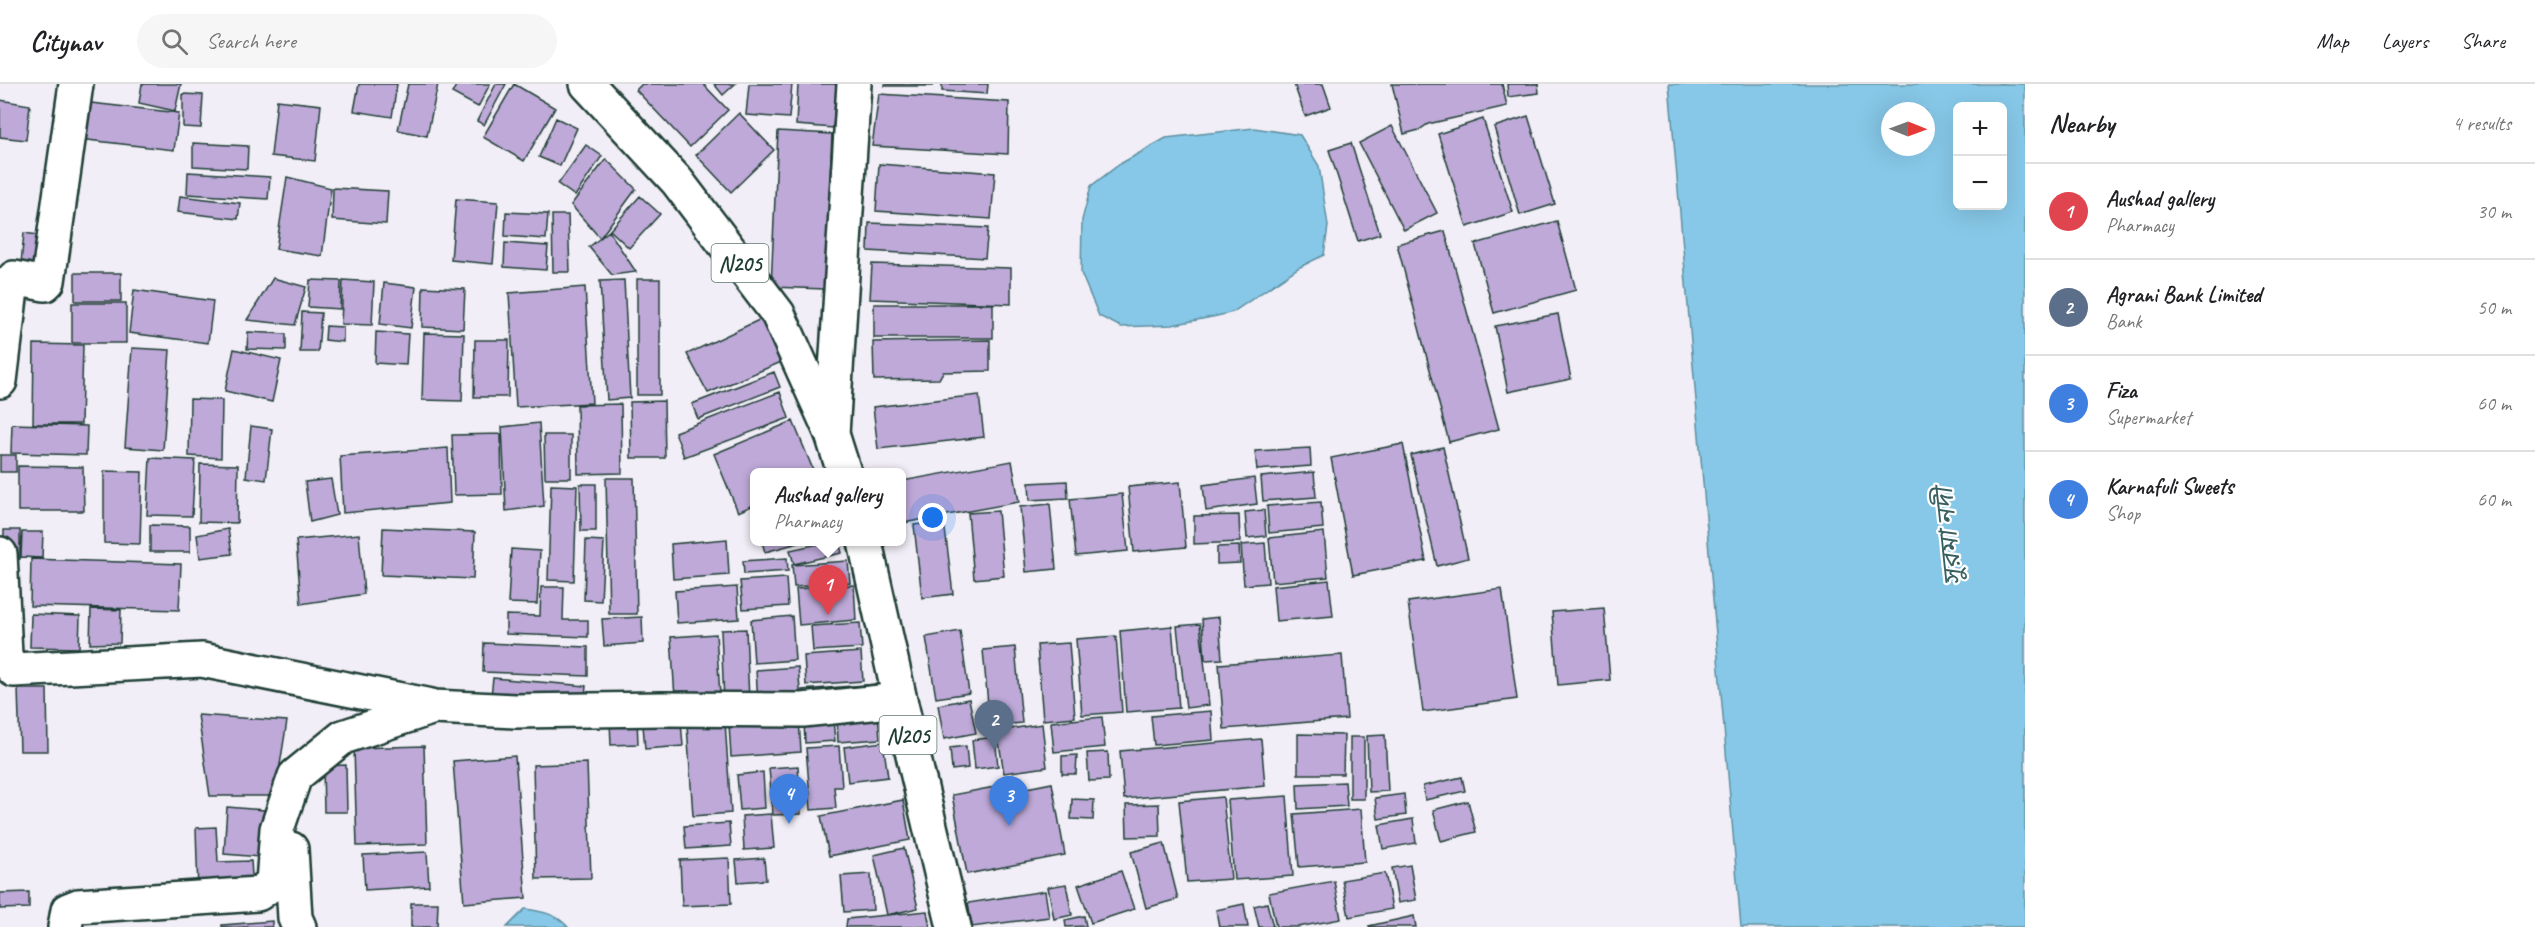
<!DOCTYPE html>
<html lang="en">
<head>
<meta charset="utf-8">
<style>
	:root { --surface:#fff; --page:#f6f6f6; --text:#202124; --muted:#757577; --line:#e0e0e0; --accent:#111827 }
	body { margin:0; font-family:Caveat,"Noto Sans Bengali",sans-serif; background:var(--page); color:var(--text) }
	.controls { position:absolute; right:18px; top:18px; display:grid; overflow:hidden; border-radius:9px; box-shadow:0 6px 24px #0002 }
	.controls button { width:54px; height:54px; display:grid; place-items:center; padding:0; border:0; border-bottom:2px solid var(--line); background:var(--surface); color:var(--text); font:30px sans-serif }
	.compass { position:absolute; left:1881px; top:18px; width:54px; height:54px; border-radius:50%; background:var(--surface); box-shadow:0 6px 24px #0002; rotate:91deg }
	.you { position:absolute; left:933px; top:434px; width:21px; height:21px; margin:-15px; border:4px solid #fff; border-radius:50%; background:#1a73e8; box-shadow:0 0 0 9px #1a73e833 }
	.badge { display:grid; place-items:center; width:39px; height:39px; border-radius:50%; background:var(--accent); color:#fff; font-size:20px; font-weight:700 }
	.pin { position:absolute; translate:-50% -50px; filter:drop-shadow(0 2px 3px #0008) }
	.pin::after { content:''; position:absolute; top:32px; width:21px; height:18px; background:inherit; clip-path:polygon(0 0,100% 0,50% 100%) }
	.popup { position:absolute; left:750px; top:384px; width:156px; height:78px; box-sizing:border-box; display:grid; place-content:center; border-radius:9px; background:var(--surface); filter:drop-shadow(0 2px 4px #0005); font-size:20px; white-space:nowrap; color:var(--muted) }
	.popup b { font-size:22px; color:var(--text) }
	.popup::after { content:''; position:absolute; left:50%; top:100%; margin-left:-12px; border:12px solid transparent; border-top-color:var(--surface) }
	.list { margin:0; padding:0; list-style:none }
	h2 { display:flex; justify-content:space-between; align-items:center; height:78px; margin:0; padding:0 24px; font-size:26px }
	h2 small { font-size:20px; font-weight:400; color:var(--muted) }
	.list li { display:grid; grid-template-columns:39px 1fr auto; gap:18px; align-items:center; box-sizing:border-box; height:96px; padding:0 24px; border-top:2px solid var(--line) }
	.list b { display:block; font-size:22px; white-space:nowrap }
	.list p { margin:0; font-size:20px; white-space:nowrap; color:var(--muted) }
	.list em { font-size:20px; font-style:normal; color:var(--muted) }
	.icon { flex:none; width:33px; height:33px; fill:none; stroke:currentColor; stroke-width:2; stroke-linecap:round; stroke-linejoin:round }
	.map { position:relative; flex:none; width:2025px; height:843px; overflow:hidden }
	header { display:flex; align-items:center; gap:36px; box-sizing:border-box; height:84px; padding:0 30px; background:var(--surface); border-bottom:2px solid var(--line) }
	header strong { font-size:28px }
	nav { display:flex; gap:33px; margin-inline-start:auto; font-size:21px }
	.search { width:420px; height:54px; background:var(--page); display:flex; align-items:center; gap:15px; box-sizing:border-box; padding:0 21px; border-radius:33px; color:var(--muted); font-size:22px }
	main { display:flex }
	aside { flex:1; background:var(--surface) }
	.map>svg:first-child { display:block }
	.water { fill:#87c8e8; stroke:#5d90a0; stroke-width:1.5; fill-rule:evenodd }
	.building { fill:#bea9d8; stroke:#1f3d34; stroke-width:1.5 }
	.lines { fill:none; stroke-linecap:round; stroke-linejoin:round }
	.minor-casing { stroke:#1f3d34; stroke-width:38 }
	.highway-casing { stroke:#1f3d34; stroke-width:38 }
	.minor { stroke:#fff; stroke-width:33 }
	.highway { stroke:#fff; stroke-width:33 }
	.labels { text-anchor:middle; stroke-width:4.5; stroke-linejoin:round; paint-order:stroke }
	.shield { fill:#fff; stroke:#627771; stroke-width:1.5 }
	.shield-label { font-size:22px; font-weight:bold; fill:#1f3d34 }
	.water-label { font-size:26px; font-style:italic; fill:#396061; stroke:#fff }
</style>
</head>
<body>
<header>
<strong>Citynav</strong>
<div class="search"><svg class="icon" aria-label="search" viewBox="0 0 24 24"><circle cx="10" cy="10" r="6"/><path d="M15 15l6 6"/></svg>Search here</div>
<nav><a>Map</a><a>Layers</a><a>Share</a></nav>
</header>
<main>
<div class="map">
<svg width="2025" height="843" viewBox="0 0 2025 843">
	<rect width="100%" height="100%" fill="#f2eef7"/>
	<filter id="ink" filterUnits="userSpaceOnUse"><feTurbulence type="fractalNoise" baseFrequency=".0167" numOctaves="2"/><feDisplacementMap in="SourceGraphic" scale="12" xChannelSelector="R" yChannelSelector="G"/><feConvolveMatrix kernelMatrix="1 2 1 2 8 2 1 2 1" color-interpolation-filters="sRGB"/></filter>
	<g filter="url(#ink)">
		<path class="water" d="M 1669,0 L 2025,0 L 2025,843 L 1741,843 ZM 2002,22 L 2002,122 L 1958,122 L 1958,22 ZM 1890,27 L 1926,27 L 1926,63 L 1890,63 Z
			M 1254,44 L 1300,51 L 1319,82 L 1328,142 L 1324,171 L 1298,184 L 1233,228 L 1217,232 L 1172,241 L 1121,243 L 1099,232 L 1081,189 L 1082,136 L 1091,102 L 1120,80 L 1166,54 Z
			M 525,825 C 541,827 557,830 568,843 L 507,843 Z"/>
		<path class="building" d="M 142,0 L 181,0 L 175,27 L 139,19 Z
			M 359,0 L 397,0 L 392,33 L 354,27 Z
			M 408,0 L 438,0 L 427,52 L 398,46 Z
			M 457,0 L 490,0 L 478,23 L 452,9 Z
			M 496,0 L 506,0 L 484,41 L 477,37 Z
			M 514,0 L 555,24 L 524,77 L 483,53 Z
			M 642,0 L 703,0 L 728,26 L 690,63 L 636,6 Z
			M 714,0 L 735,0 L 723,11 Z
			M 749,0 L 792,0 L 789,34 L 746,31 Z
			M 798,0 L 837,0 L 833,44 L 796,41 Z
			M 885,0 L 933,0 L 933,2 L 885,2 Z
			M 942,0 L 988,0 L 987,10 L 942,7 Z
			M 1294,0 L 1323,0 L 1331,23 L 1305,32 Z
			M 1392,0 L 1502,0 L 1507,22 L 1428,40 L 1419,46 L 1404,50 Z
			M 1507,0 L 1538,0 L 1539,9 L 1508,13 Z
			M 183,10 L 203,11 L 201,44 L 183,43 Z
			M 879,10 L 1009,18 L 1008,70 L 872,62 Z
			M 0,16 L 30,21 L 26,56 L 0,53 Z
			M 277,16 L 321,21 L 315,77 L 271,72 Z
			M 82,18 L 179,29 L 174,66 L 79,55 Z
			M 739,29 L 774,66 L 731,108 L 696,71 Z
			M 1528,32 L 1555,120 L 1520,131 L 1494,43 Z
			M 556,34 L 577,44 L 560,82 L 539,73 Z
			M 1483,35 L 1513,128 L 1467,143 L 1438,50 Z
			M 1392,42 L 1437,129 L 1404,146 L 1359,59 Z
			M 778,47 L 832,50 L 825,205 L 771,203 Z
			M 193,59 L 248,62 L 247,85 L 193,82 Z
			M 1351,59 L 1380,150 L 1358,157 L 1329,66 Z
			M 586,61 L 602,72 L 575,112 L 558,100 Z
			M 606,75 L 636,105 L 600,154 L 571,121 Z
			M 879,80 L 995,89 L 991,135 L 876,127 Z
			M 188,88 L 270,93 L 268,115 L 187,110 Z
			M 287,93 L 331,104 L 322,172 L 276,165 Z
			M 333,104 L 388,107 L 386,140 L 332,136 Z
			M 180,112 L 240,119 L 238,135 L 178,128 Z
			M 640,112 L 660,130 L 629,164 L 610,146 Z
			M 456,115 L 498,118 L 493,180 L 451,176 Z
			M 506,128 L 548,130 L 546,155 L 505,152 Z
			M 552,131 L 568,131 L 570,188 L 553,188 Z
			M 1557,137 L 1576,206 L 1494,229 L 1475,160 Z
			M 869,139 L 988,144 L 985,174 L 868,167 Z
			M 609,147 L 636,188 L 612,191 L 589,163 Z
			M 1445,147 L 1499,345 L 1449,358 L 1397,160 Z
			M 24,149 L 45,152 L 41,192 L 20,190 Z
			M 505,159 L 548,162 L 546,186 L 504,183 Z
			M 872,180 L 1011,184 L 1011,220 L 870,215 Z
			M 75,189 L 121,189 L 121,217 L 75,217 Z
			M 273,194 L 306,203 L 295,241 L 247,236 Z
			M 637,195 L 660,195 L 660,311 L 637,311 Z
			M 310,196 L 341,197 L 340,225 L 308,223 Z
			M 343,196 L 374,198 L 372,241 L 341,240 Z
			M 624,196 L 630,314 L 607,316 L 600,197 Z
			M 384,199 L 416,203 L 411,244 L 380,240 Z
			M 423,203 L 465,205 L 463,245 L 422,243 Z
			M 585,203 L 592,319 L 516,323 L 509,209 Z
			M 134,206 L 213,217 L 208,259 L 129,249 Z
			M 72,219 L 126,219 L 126,259 L 72,259 Z
			M 874,220 L 993,220 L 993,254 L 874,254 Z
			M 302,228 L 321,229 L 318,268 L 300,268 Z
			M 1558,230 L 1571,295 L 1508,308 L 1495,242 Z
			M 761,235 L 791,274 L 708,309 L 687,270 Z
			M 326,242 L 343,243 L 343,258 L 325,256 Z
			M 248,248 L 286,250 L 286,266 L 247,265 Z
			M 376,248 L 408,250 L 406,281 L 375,279 Z
			M 424,249 L 464,250 L 462,317 L 422,316 Z
			M 475,256 L 509,256 L 508,313 L 474,313 Z
			M 990,256 L 990,287 L 943,288 L 939,295 L 874,296 L 873,258 Z
			M 34,260 L 83,261 L 81,340 L 33,340 Z
			M 132,264 L 170,266 L 163,366 L 125,363 Z
			M 234,265 L 281,276 L 272,318 L 225,307 Z
			M 774,288 L 780,303 L 698,335 L 692,320 Z
			M 780,308 L 789,334 L 684,373 L 675,348 Z
			M 979,311 L 984,353 L 878,365 L 873,323 Z
			M 190,315 L 222,316 L 221,374 L 189,372 Z
			M 664,317 L 665,374 L 631,374 L 630,318 Z
			M 621,320 L 622,389 L 578,390 L 577,321 Z
			M 793,337 L 814,388 L 754,388 L 754,421 L 738,428 L 714,370 Z
			M 539,339 L 544,422 L 506,427 L 502,343 Z
			M 12,340 L 87,342 L 86,371 L 11,369 Z
			M 251,342 L 272,345 L 266,396 L 246,393 Z
			M 501,350 L 502,410 L 454,411 L 452,351 Z
			M 544,351 L 571,351 L 571,394 L 545,394 Z
			M 1403,360 L 1426,477 L 1353,491 L 1331,374 Z
			M 1443,363 L 1468,474 L 1437,482 L 1411,371 Z
			M 448,364 L 450,419 L 343,429 L 340,372 Z
			M 1310,364 L 1311,382 L 1257,386 L 1255,367 Z
			M 0,371 L 16,371 L 16,388 L 0,388 Z
			M 150,374 L 195,376 L 192,432 L 147,431 Z
			M 1012,377 L 1019,418 L 903,439 L 902,397 Z
			M 200,380 L 238,381 L 237,439 L 199,438 Z
			M 18,382 L 83,383 L 84,427 L 18,427 Z
			M 104,387 L 142,388 L 140,460 L 104,459 Z
			M 1314,388 L 1316,413 L 1263,417 L 1261,393 Z
			M 606,394 L 634,394 L 637,530 L 609,530 Z
			M 1254,394 L 1257,420 L 1206,427 L 1203,401 Z
			M 331,395 L 337,431 L 310,438 L 305,398 Z
			M 1067,397 L 1068,414 L 1030,416 L 1029,399 Z
			M 1180,398 L 1186,463 L 1134,468 L 1128,403 Z
			M 580,400 L 596,400 L 596,447 L 581,447 Z
			M 551,401 L 577,402 L 574,497 L 548,496 Z
			M 1122,410 L 1128,467 L 1076,472 L 1070,415 Z
			M 1321,418 L 1323,444 L 1269,449 L 1267,422 Z
			M 1050,420 L 1056,485 L 1026,488 L 1020,423 Z
			M 1264,426 L 1266,452 L 1247,454 L 1245,428 Z
			M 998,427 L 1004,492 L 974,495 L 968,429 Z
			M 1239,431 L 1240,458 L 1194,460 L 1194,432 Z
			M 944,437 L 953,510 L 922,514 L 914,441 Z
			M 150,441 L 190,442 L 190,468 L 150,468 Z
			M 383,444 L 475,448 L 473,495 L 381,491 Z
			M 228,445 L 232,470 L 200,474 L 197,451 Z
			M 4,446 L 20,446 L 20,475 L 4,476 Z
			M 22,448 L 43,448 L 42,474 L 21,473 Z
			M 1324,448 L 1328,493 L 1273,498 L 1269,454 Z
			M 359,450 L 364,510 L 301,520 L 296,456 Z
			M 727,455 L 729,491 L 673,495 L 671,460 Z
			M 586,456 L 604,457 L 601,517 L 584,516 Z
			M 762,458 L 802,458 L 765,468 Z
			M 828,458 L 839,458 L 842,469 L 794,480 L 790,466 Z
			M 1265,459 L 1268,499 L 1244,501 L 1241,461 Z
			M 1239,462 L 1240,479 L 1217,480 L 1217,463 Z
			M 511,465 L 540,467 L 537,520 L 508,519 Z
			M 787,474 L 788,487 L 744,490 L 743,477 Z
			M 31,475 L 181,480 L 179,526 L 30,522 Z
			M 848,477 L 850,499 L 794,503 L 792,481 Z
			M 786,494 L 788,522 L 743,525 L 740,497 Z
			M 1329,496 L 1333,532 L 1276,537 L 1273,502 Z
			M 854,501 L 856,536 L 799,541 L 796,505 Z
			M 541,503 L 564,503 L 563,536 L 588,536 L 588,553 L 506,550 L 506,531 L 540,532 Z
			M 737,503 L 739,535 L 677,539 L 675,507 Z
			M 1502,505 L 1517,615 L 1423,628 L 1408,518 Z
			M 1604,524 L 1610,596 L 1558,601 L 1552,528 Z
			M 91,525 L 121,526 L 120,559 L 90,560 Z
			M 31,530 L 80,532 L 79,564 L 30,563 Z
			M 792,532 L 795,576 L 754,579 L 751,536 Z
			M 642,533 L 643,559 L 604,562 L 602,535 Z
			M 1219,533 L 1222,575 L 1205,576 L 1202,535 Z
			M 860,539 L 862,564 L 813,567 L 811,542 Z
			M 1200,540 L 1209,621 L 1186,624 L 1177,542 Z
			M 1172,542 L 1179,624 L 1126,628 L 1120,547 Z
			M 746,545 L 749,617 L 724,618 L 721,546 Z
			M 960,547 L 969,609 L 936,614 L 926,553 Z
			M 716,550 L 720,611 L 675,614 L 671,553 Z
			M 1116,552 L 1122,628 L 1082,631 L 1076,555 Z
			M 484,559 L 588,563 L 588,592 L 483,588 Z
			M 1069,559 L 1075,633 L 1043,636 L 1037,561 Z
			M 1015,563 L 1022,639 L 990,642 L 983,566 Z
			M 861,568 L 863,597 L 806,601 L 804,572 Z
			M 1342,571 L 1347,635 L 1224,645 L 1219,580 Z
			M 798,583 L 801,616 L 758,619 L 756,586 Z
			M 493,594 L 586,602 L 584,620 L 491,612 Z
			M 877,600 L 878,613 L 803,618 L 802,606 Z
			M 18,605 L 47,605 L 48,667 L 20,667 Z
			M 969,615 L 976,649 L 944,655 L 938,621 Z
			M 1211,627 L 1213,656 L 1154,661 L 1151,632 Z
			M 878,628 L 880,655 L 838,658 L 837,631 Z
			M 198,631 L 287,637 L 275,712 L 210,712 Z
			M 1102,633 L 1105,663 L 1054,668 L 1051,638 Z
			M 799,635 L 801,668 L 731,673 L 729,640 Z
			M 833,635 L 835,657 L 805,659 L 804,637 Z
			M 637,636 L 638,660 L 611,661 L 610,637 Z
			M 681,638 L 683,662 L 645,665 L 643,641 Z
			M 725,638 L 731,729 L 693,732 L 687,641 Z
			M 1042,640 L 1047,683 L 1004,689 L 997,647 Z
			M 1298,650 L 1344,651 L 1343,690 L 1298,690 Z
			M 1385,651 L 1388,707 L 1369,708 L 1367,652 Z
			M 995,653 L 998,682 L 975,685 L 972,656 Z
			M 1350,653 L 1364,653 L 1364,715 L 1350,715 Z
			M 1261,655 L 1265,702 L 1124,715 L 1120,667 Z
			M 883,658 L 888,693 L 848,698 L 844,663 Z
			M 424,662 L 427,760 L 357,762 L 354,664 Z
			M 839,662 L 842,703 L 834,703 L 836,724 L 811,726 L 806,664 Z
			M 966,662 L 968,684 L 952,686 L 950,664 Z
			M 1108,668 L 1109,696 L 1089,697 L 1087,669 Z
			M 1077,671 L 1076,690 L 1062,690 L 1062,672 Z
			M 515,672 L 526,814 L 464,819 L 453,677 Z
			M 587,679 L 591,794 L 536,795 L 533,681 Z
			M 346,681 L 347,728 L 324,728 L 323,682 Z
			M 798,682 L 801,730 L 773,731 L 769,684 Z
			M 763,688 L 765,724 L 740,726 L 737,691 Z
			M 1462,693 L 1465,707 L 1425,716 L 1423,702 Z
			M 1345,698 L 1347,722 L 1298,725 L 1297,700 Z
			M 1052,699 L 1065,771 L 967,790 L 952,711 L 1000,702 L 1001,709 Z
			M 1404,710 L 1406,731 L 1378,735 L 1375,714 Z
			M 1287,712 L 1293,792 L 1234,796 L 1228,716 Z
			M 1223,713 L 1231,795 L 1187,798 L 1179,717 Z
			M 1072,715 L 1094,716 L 1093,736 L 1071,735 Z
			M 903,716 L 910,756 L 829,772 L 821,732 Z
			M 1468,717 L 1476,748 L 1441,757 L 1433,726 Z
			M 1159,720 L 1160,752 L 1127,753 L 1126,721 Z
			M 227,723 L 264,726 L 260,773 L 224,770 Z
			M 1361,725 L 1365,778 L 1299,783 L 1294,730 Z
			M 771,730 L 774,764 L 744,766 L 742,732 Z
			M 1413,735 L 1416,759 L 1383,765 L 1379,741 Z
			M 729,739 L 731,762 L 686,765 L 684,742 Z
			M 216,743 L 218,778 L 251,777 L 253,806 L 198,809 L 196,744 Z
			M 1164,759 L 1178,815 L 1146,824 L 1131,768 Z
			M 904,764 L 918,824 L 887,831 L 874,771 Z
			M 427,768 L 429,802 L 365,806 L 363,771 Z
			M 729,774 L 731,820 L 682,822 L 680,776 Z
			M 764,774 L 766,796 L 738,798 L 736,776 Z
			M 1410,781 L 1416,816 L 1398,819 L 1392,784 Z
			M 1121,787 L 1134,825 L 1091,839 L 1078,801 Z
			M 1385,789 L 1392,825 L 1349,833 L 1342,796 Z
			M 871,790 L 873,826 L 844,828 L 841,792 Z
			M 1334,797 L 1341,835 L 1298,843 L 1276,843 L 1269,809 Z
			M 1066,800 L 1072,831 L 1054,835 L 1048,803 Z
			M 1045,807 L 1049,833 L 972,843 L 968,819 Z
			M 29,808 L 29,824 L 0,825 L 0,809 Z
			M 411,819 L 438,819 L 437,843 L 411,843 Z
			M 1267,819 L 1273,843 L 1259,843 L 1254,822 Z
			M 1244,820 L 1248,843 L 1219,843 L 1216,826 Z
			M 927,827 L 930,843 L 846,843 L 847,835 Z
			M 1084,832 L 1086,842 L 1066,843 L 1065,836 Z
			M 1414,832 L 1416,843 L 1370,843 L 1369,842 Z
			M 272,837 L 272,843 L 222,843 L 222,841 Z"/>
		<g class="lines">
			<defs>
				<path id="minor" d="M 0,297 L 12,197 L 14,194 L 45,200 L 48,197 L 76,0
					M 832,350 L 854,0
					M 0,470 L 5,571 L 8,579 L 14,586 L 202,576 L 431,622
					M 291,765 L 295,834 L 299,843
					M 65,843 L 68,826 L 78,822 L 258,810 L 273,799 L 277,745 L 295,692 L 343,653 L 434,623 L 515,627 L 662,625 L 803,626 L 900,616"/>
				<path id="highway" d="M 587,0 L 677,97 L 778,230 L 832,350 L 844,388
					M 865,458 L 900,616 L 954,843"/>
			</defs>
			<use href="#minor" class="minor-casing"/>
			<use href="#highway" class="highway-casing"/>
			<use href="#minor" class="minor"/>
			<use href="#highway" class="highway"/>
		</g>
	</g>
	<g class="labels">
		<g class="shield">
			<rect x="711.5" y="160" width="57" height="38" rx="4.5"/>
			<rect x="879.5" y="632" width="57" height="38" rx="4.5"/>
		</g>
		<g class="shield-label">
			<text x="740" y="187">N205</text>
			<text x="908" y="659">N205</text>
		</g>
		<g class="water-label">
			<text transform="translate(1948 453) rotate(-96)" y="9">সুরমা নদী</text>
		</g>
	</g>
</svg>
<div class="controls">
<button>+</button>
<button>−</button>
</div>
<svg class="compass" viewBox="-18 -18 36 36"><path d="M0-13l5 13h-10z" fill="#e53935"/><path d="M0 13l5-13h-10z" fill="#757577"/></svg>
<div class="you"></div>
<div class="pin badge" style="left:828px;top:531px;background:#e0444e">1</div>
<div class="popup"><b>Aushad gallery</b>Pharmacy</div>
<div class="pin badge" style="left:994px;top:666px;background:#5c6f8a">2</div>
<div class="pin badge" style="left:1009px;top:742px;background:#3f7fe0">3</div>
<div class="pin badge" style="left:789px;top:740px;background:#3f7fe0">4</div>
</div>
<aside>
<h2>Nearby<small>4 results</small></h2>
<ul class="list">
<li><span class="badge" style="background:#e0444e">1</span><div><b>Aushad gallery</b><p>Pharmacy</p></div><em>30 m</em></li>
<li><span class="badge" style="background:#5c6f8a">2</span><div><b>Agrani Bank Limited</b><p>Bank</p></div><em>50 m</em></li>
<li><span class="badge" style="background:#3f7fe0">3</span><div><b>Fiza</b><p>Supermarket</p></div><em>60 m</em></li>
<li><span class="badge" style="background:#3f7fe0">4</span><div><b>Karnafuli Sweets</b><p>Shop</p></div><em>60 m</em></li>
</ul>
</aside>
</main>
</body>
</html>
